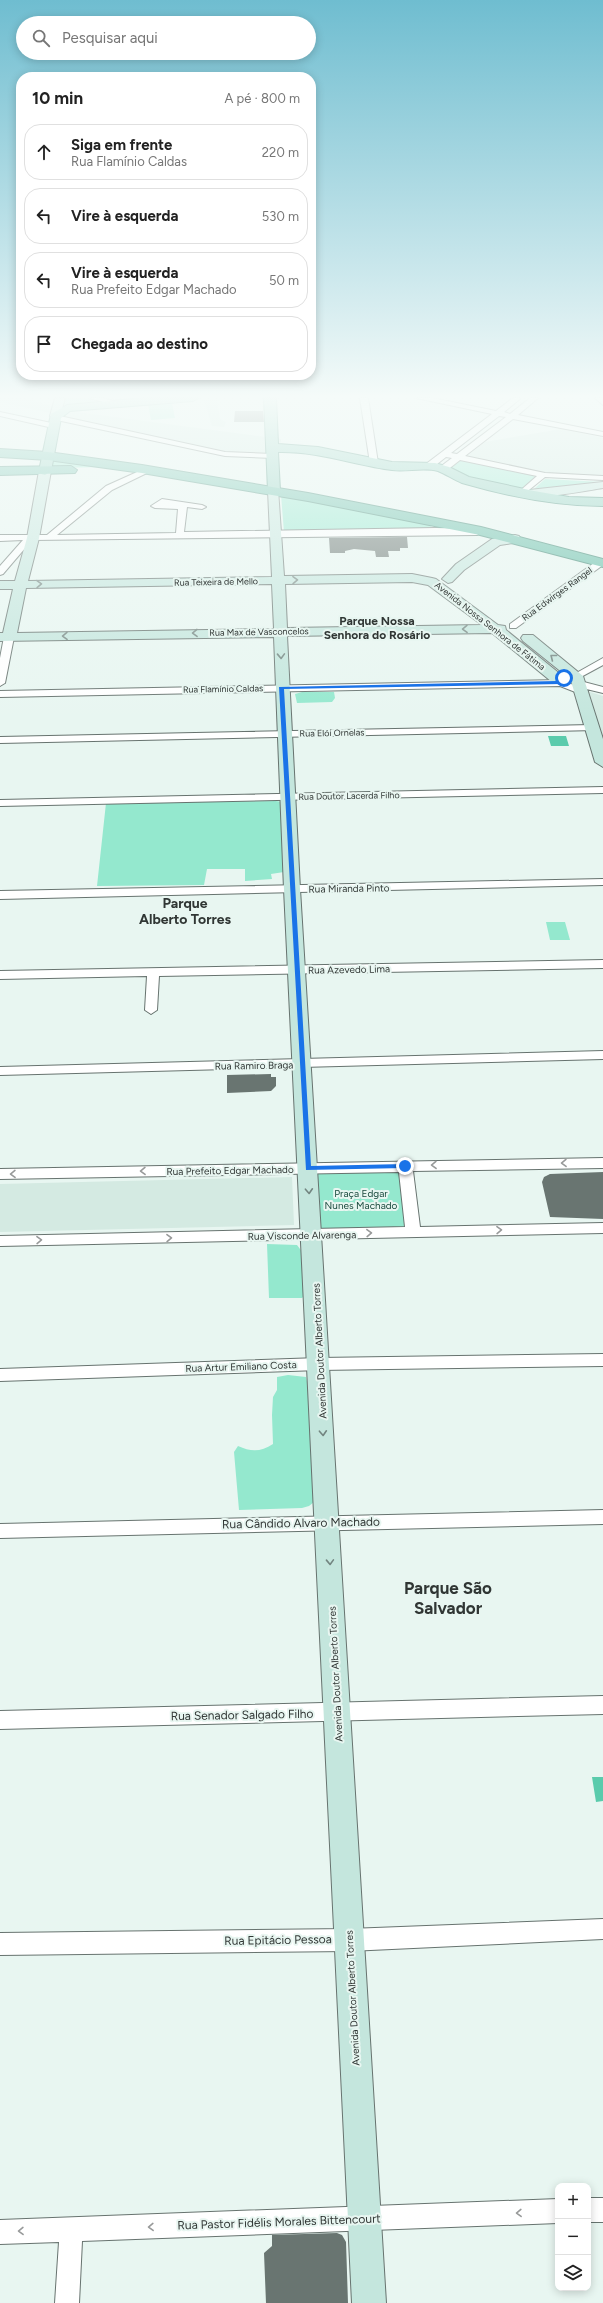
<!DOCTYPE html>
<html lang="pt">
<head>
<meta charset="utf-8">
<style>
	:root { --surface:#fff; --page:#f2f2f2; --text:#222; --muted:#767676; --line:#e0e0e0 }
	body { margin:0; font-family:Figtree,sans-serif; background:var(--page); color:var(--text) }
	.controls { position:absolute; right:12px; bottom:12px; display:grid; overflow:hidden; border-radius:8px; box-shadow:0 2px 10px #0003 }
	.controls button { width:36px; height:36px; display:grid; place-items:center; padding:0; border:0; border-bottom:1px solid var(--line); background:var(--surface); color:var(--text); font:20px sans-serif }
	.stop { position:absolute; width:12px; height:12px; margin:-9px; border:3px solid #1a73e8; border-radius:50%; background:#fff }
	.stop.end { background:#1a73e8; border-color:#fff; box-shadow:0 1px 4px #0008 }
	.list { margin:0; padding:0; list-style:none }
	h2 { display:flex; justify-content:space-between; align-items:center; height:52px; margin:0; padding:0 16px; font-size:17px }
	h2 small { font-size:13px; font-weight:400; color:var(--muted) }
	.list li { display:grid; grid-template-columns:26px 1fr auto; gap:12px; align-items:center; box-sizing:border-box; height:56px; margin:0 8px 8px; padding:0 8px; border:1px solid var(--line); border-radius:16px }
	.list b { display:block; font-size:15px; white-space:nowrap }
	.list p { margin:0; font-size:13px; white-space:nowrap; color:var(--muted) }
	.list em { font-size:13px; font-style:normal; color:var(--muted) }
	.icon { flex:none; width:22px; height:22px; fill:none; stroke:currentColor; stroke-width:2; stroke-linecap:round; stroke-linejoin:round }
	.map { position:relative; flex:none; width:603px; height:2303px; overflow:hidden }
	.search { position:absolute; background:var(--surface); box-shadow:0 2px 10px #0003; left:16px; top:16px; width:300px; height:44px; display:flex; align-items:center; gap:10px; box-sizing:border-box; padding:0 14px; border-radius:22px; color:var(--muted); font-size:15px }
	.panel { position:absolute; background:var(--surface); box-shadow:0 2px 10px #0003; left:16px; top:72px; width:300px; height:308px; border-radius:16px }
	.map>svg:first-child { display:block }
	.built { fill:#d4eae2 }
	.green { fill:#94e8ce }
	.water { fill:#5acbac }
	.building { fill:#697571 }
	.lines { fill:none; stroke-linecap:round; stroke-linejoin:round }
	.minor-casing { stroke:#67736f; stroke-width:2 }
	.secondary-casing { stroke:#67736f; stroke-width:2 }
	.primary-casing { stroke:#38836f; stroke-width:2 }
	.trunk-casing { stroke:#38836f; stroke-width:2 }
	.minor { fill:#fff; fill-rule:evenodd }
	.secondary { fill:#c4e6dd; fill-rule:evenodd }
	.primary { fill:#8acdbc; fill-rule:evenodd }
	.trunk { fill:#63bca6; fill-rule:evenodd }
	.oneway { stroke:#738580 }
	.oneway2 { stroke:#989a9a }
	.route { fill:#1a73e8 }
	.labels { text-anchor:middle; stroke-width:4; stroke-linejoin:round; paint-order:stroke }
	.far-street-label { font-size:9px; fill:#303634; stroke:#e8f6f1 }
	.street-label { font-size:10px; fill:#303634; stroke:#e8f6f1 }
	.park-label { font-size:10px; fill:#194a3d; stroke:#e8f6f1 }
	.far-district-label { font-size:12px; font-weight:bold; fill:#303634; stroke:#e8f6f1 }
	.near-street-label { font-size:12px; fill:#303634; stroke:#e8f6f1 }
	.district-label { font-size:14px; font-weight:bold; fill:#303634; stroke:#e8f6f1 }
	.near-district-label { font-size:17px; font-weight:bold; fill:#303634; stroke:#e8f6f1 }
</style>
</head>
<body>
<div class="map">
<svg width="603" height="2303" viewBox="0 0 603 2303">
	<rect width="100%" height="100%" fill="#e8f6f1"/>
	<path class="built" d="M 0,398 L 24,398 L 52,406 L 50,413 L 0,402 Z
		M 217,399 L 220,419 L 226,422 L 224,427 L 212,426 L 204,400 Z
		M 69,411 L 281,439 L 281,442 L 264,454 L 226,453 L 63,416 Z
		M 561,429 L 603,438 L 603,477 L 545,474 L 466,457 L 485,442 Z
		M 587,691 L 603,696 L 603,742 Z
		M 292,1177 L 294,1225 L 0,1232 L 0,1184 Z"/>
	<path class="green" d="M 63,398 L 85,398 L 109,403 L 67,406 L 62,403 Z
		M 172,403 L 175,418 L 151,420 L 148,404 Z
		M 461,459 L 533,474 L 536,479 L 525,489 L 460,476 L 449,469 Z
		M 52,460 L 104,467 L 51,468 Z
		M 545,479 L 603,482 L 549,491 L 534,489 Z
		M 281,495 L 434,525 L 428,528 L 284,532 Z
		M 302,692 L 334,692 L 335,698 L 332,702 L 297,703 L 295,694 Z
		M 276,801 L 283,802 L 284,872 L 271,874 L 272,879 L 245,881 L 245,869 L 207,869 L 204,885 L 97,886 L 106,803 Z
		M 546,922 L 565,922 L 570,940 L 550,940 Z
		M 402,1168 L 409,1227 L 316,1229 L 313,1171 Z
		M 267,1244 L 297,1245 L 303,1253 L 305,1295 L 302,1298 L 269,1298 Z
		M 288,1375 L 306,1377 L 310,1394 L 314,1502 L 309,1506 L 302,1508 L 239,1510 L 234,1452 L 238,1446 C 251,1452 261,1452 273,1444 L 272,1415 L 273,1397 L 277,1390 L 277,1377 Z"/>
	<path class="water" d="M 548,736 L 566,736 L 569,746 L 551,746 Z
		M 592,1777 L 603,1777 L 603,1801 L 596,1802 Z"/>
	<path class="building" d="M 235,411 L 263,411 L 264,422 L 234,422 Z
		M 407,537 L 408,548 L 400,548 L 400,551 L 388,551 L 389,557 L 376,557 L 375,551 L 354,549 L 345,551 L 345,553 L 330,553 L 329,538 Z
		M 271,1074 L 271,1077 L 276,1077 L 276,1086 L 271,1091 L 227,1093 L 227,1075 Z
		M 603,1172 L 603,1219 L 550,1217 L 542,1182 L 544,1177 L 550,1174 Z
		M 337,2233 L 342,2235 L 346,2242 L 348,2303 L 266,2303 L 264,2253 L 272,2246 L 272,2235 Z"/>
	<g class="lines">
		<defs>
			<path id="minor" d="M 89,398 L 103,398 L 122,404 L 118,406 Z
				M 360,398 L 368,398 L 378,463 L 374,465 L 370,463 Z
				M 416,398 L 432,398 L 496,411 L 513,398 L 521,398 L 504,412 L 510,414 L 530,398 L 538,398 L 518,415 L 603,432 L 603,436 L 513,419 L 465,456 L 545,473 L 603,476 L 603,480 L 545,477 L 524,494 L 520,492 L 521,490 L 537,476 L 460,460 L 446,471 L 440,471 L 440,467 L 452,458 L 446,457 L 432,468 L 426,468 L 426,464 L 492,414 ZM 499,416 L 506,417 L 457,454 L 451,453 Z
				M 595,398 L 603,398 L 603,405 Z
				M 0,412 L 56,424 L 57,426 L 53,428 L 0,416 Z
				M 55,415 L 225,452 L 273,454 L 277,456 L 273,458 L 225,456 L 52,419 L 51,417 Z
				M 146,468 L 153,470 L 112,490 L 57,535 L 176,533 L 178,509 L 155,508 L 151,506 L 162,499 L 202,505 L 206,507 L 202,509 L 187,507 L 184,532 L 436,528 L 477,529 L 481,532 L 477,535 L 32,540 L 3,574 L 0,575 L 0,566 L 23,540 L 0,541 L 0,535 L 47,535 L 106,486 Z
				M 598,560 L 603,560 L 603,565 L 516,628 L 510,628 L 510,624 Z
				M 9,634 L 14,637 L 5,683 L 0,686 L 0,658 L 4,637 Z
				M 603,658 L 603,665 L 579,678 L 573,678 L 571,676 Z
				M 561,680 L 576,686 L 577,682 L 580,681 L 603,687 L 603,693 L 578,687 L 588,692 L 583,695 L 560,686 L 0,697 L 0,691 Z
				M 592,725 L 597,728 L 596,730 L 0,743 L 0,737 Z
				M 603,787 L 603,793 L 0,806 L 0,800 Z
				M 603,879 L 603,885 L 0,899 L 0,891 Z
				M 603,960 L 603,968 L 159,976 L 157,1010 L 151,1014 L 145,1010 L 147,976 L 0,979 L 0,971 Z
				M 603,1051 L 603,1059 L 0,1075 L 0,1067 Z
				M 603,1158 L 603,1168 L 413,1171 L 420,1227 L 603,1223 L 603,1233 L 0,1246 L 0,1236 L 405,1227 L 399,1172 L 0,1179 L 0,1169 Z
				M 603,1354 L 603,1366 L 319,1370 L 0,1381 L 0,1369 L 319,1358 Z
				M 603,1510 L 603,1524 L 0,1538 L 0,1524 Z
				M 603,1696 L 603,1714 L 0,1729 L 0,1711 Z
				M 603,1919 L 603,1939 L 349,1951 L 0,1955 L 0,1933 L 349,1929 Z
				M 588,2198 L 603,2198 L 603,2222 L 588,2222 Z
				M 558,2199 L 558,2223 L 82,2241 L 79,2303 L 55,2303 L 59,2242 L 0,2244 L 0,2220 Z"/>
			<path id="secondary" d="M 55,398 L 65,398 L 60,416 L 55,419 L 50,416 Z
				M 45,468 L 51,471 L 39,538 L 28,581 L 272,577 L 268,491 L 274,488 L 278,489 L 284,576 L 412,574 L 432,578 L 436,579 L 498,625 L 505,626 L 506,630 L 560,674 L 564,674 L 523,641 L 521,638 L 523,635 L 533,635 L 583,676 L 603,739 L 603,767 L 595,762 L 571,681 L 552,682 L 492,633 L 287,636 L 300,889 L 386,2303 L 352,2303 L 284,889 L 274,637 L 0,641 L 0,633 L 3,633 L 13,589 L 0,589 L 0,581 L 15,581 L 27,538 L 39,471 ZM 412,582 L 428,585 L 482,625 L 287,628 L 285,584 ZM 272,584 L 274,629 L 17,633 L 26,588 Z
				M 603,482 L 603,488 C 590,490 530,502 523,493 L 529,490 Z
				M 515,535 L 519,536 L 521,539 L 519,542 L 500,545 L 464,570 L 452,582 L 448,583 L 442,579 L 456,564 L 492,539 Z"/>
			<path id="primary" d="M 144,398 L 198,398 L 193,401 L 70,411 L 61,418 L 51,471 L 45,475 L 41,474 L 39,471 L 51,414 L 67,405 Z
				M 264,398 L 276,398 L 278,444 L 318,447 L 392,462 L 435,463 L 449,467 L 469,477 L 534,491 L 569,497 L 603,498 L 603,506 C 556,506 507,496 462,483 C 454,480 446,474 438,471 C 423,467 407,472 392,470 C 354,465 318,451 278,452 L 280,491 L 278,494 L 270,494 L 268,491 Z"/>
			<path id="trunk" d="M 0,449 L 48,452 L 142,465 L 308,493 L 481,527 L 603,559 L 603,567 L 480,535 L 308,501 L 142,473 L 48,460 L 0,457 Z
				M 71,466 L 77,470 L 75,473 L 0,475 L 0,467 Z"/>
		</defs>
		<use href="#minor" class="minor-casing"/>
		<use href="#secondary" class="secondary-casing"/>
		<use href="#primary" class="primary-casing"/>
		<use href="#trunk" class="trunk-casing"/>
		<use href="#minor" class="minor"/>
		<use href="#secondary" class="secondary"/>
		<use href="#primary" class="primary"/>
		<use href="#trunk" class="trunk"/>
	</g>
	<defs><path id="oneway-chevron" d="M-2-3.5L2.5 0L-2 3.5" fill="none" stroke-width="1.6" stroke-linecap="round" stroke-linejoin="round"/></defs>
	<g class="oneway">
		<use href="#oneway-chevron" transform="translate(295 580) rotate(-1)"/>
		<use href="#oneway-chevron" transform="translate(39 584) rotate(-1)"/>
		<use href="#oneway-chevron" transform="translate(465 629) rotate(179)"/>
		<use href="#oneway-chevron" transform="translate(195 633) rotate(179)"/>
		<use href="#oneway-chevron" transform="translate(65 636) rotate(179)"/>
		<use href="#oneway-chevron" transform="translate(281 656) rotate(88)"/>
		<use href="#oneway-chevron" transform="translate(553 657) rotate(-142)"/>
		<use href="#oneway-chevron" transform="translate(309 1191) rotate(87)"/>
		<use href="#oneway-chevron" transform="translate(323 1433) rotate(87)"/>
		<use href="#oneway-chevron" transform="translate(330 1562) rotate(88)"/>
	</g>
	<g class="oneway2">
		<use href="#oneway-chevron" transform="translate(564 1163) rotate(179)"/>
		<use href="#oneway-chevron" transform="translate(434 1165) rotate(179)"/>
		<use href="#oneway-chevron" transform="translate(143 1171) rotate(179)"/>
		<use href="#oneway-chevron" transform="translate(13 1174) rotate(179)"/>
		<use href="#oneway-chevron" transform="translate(499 1230) rotate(-1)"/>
		<use href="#oneway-chevron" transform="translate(369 1233) rotate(-2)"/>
		<use href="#oneway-chevron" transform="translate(169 1238) rotate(-1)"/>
		<use href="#oneway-chevron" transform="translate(39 1240) rotate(-1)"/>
		<use href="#oneway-chevron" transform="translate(519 2213) rotate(178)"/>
		<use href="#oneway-chevron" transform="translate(151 2227) rotate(178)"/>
		<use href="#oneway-chevron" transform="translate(21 2231) rotate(179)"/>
	</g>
	<linearGradient id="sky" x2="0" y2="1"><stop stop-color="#6fbdd0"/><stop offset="0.55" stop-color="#f5fbf9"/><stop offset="1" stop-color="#f5fbf9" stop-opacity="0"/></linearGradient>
	<rect width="603" height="721" fill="url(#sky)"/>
	<path class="route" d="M 564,676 L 566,678 L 561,679 L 563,683 L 561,684 L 284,689 L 311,1166 L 405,1164 L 409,1166 L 405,1168 L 306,1170 L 279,687 L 557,681 L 556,678 Z"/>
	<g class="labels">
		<g class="far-street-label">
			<text transform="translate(216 582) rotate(-1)" y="3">Rua Teixeira de Mello</text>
			<text transform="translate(557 594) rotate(-36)" y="3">Rua Edwirges Rangel</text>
			<text transform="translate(490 626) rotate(38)" y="3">Avenida Nossa Senhora de Fátima</text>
			<text transform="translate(259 632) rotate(-1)" y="3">Rua Max de Vasconcelos</text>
			<text transform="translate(223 689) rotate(-1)" y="3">Rua Flamínio Caldas</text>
			<text transform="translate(332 733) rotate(-1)" y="3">Rua Elói Ornelas</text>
			<text transform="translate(349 796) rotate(-1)" y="3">Rua Doutor Lacerda Filho</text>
		</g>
		<g class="street-label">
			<text transform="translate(349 888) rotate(-1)" y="4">Rua Miranda Pinto</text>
			<text transform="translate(349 969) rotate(-1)" y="4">Rua Azevedo Lima</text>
			<text transform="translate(254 1065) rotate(-1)" y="4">Rua Ramiro Braga</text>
			<text transform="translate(230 1170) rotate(-1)" y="4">Rua Prefeito Edgar Machado</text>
			<text transform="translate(302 1235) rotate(-1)" y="4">Rua Visconde Alvarenga</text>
			<text transform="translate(319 1351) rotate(-93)" y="4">Avenida Doutor Alberto Torres</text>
			<text transform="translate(241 1366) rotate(-2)" y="4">Rua Artur Emiliano Costa</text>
			<text transform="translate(335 1674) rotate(-93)" y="4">Avenida Doutor Alberto Torres</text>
			<text transform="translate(352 1998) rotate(-93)" y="4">Avenida Doutor Alberto Torres</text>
		</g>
		<g class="park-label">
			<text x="361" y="1197">Praça Edgar<tspan x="361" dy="12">Nunes Machado</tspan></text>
		</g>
		<g class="far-district-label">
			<text x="377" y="625">Parque Nossa<tspan x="377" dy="14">Senhora do Rosário</tspan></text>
		</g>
		<g class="near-street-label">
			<text transform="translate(301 1523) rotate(-1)" y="4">Rua Cândido Alvaro Machado</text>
			<text transform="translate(242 1715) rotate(-1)" y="4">Rua Senador Salgado Filho</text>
			<text transform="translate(278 1940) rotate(-1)" y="4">Rua Epitácio Pessoa</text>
			<text transform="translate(279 2222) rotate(-2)" y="4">Rua Pastor Fidélis Morales Bittencourt</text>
		</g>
		<g class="district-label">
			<text x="185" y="908">Parque<tspan x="185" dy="16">Alberto Torres</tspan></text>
		</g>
		<g class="near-district-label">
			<text x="448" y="1594">Parque São<tspan x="448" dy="20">Salvador</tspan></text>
		</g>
	</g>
</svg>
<div class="controls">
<button>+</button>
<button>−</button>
<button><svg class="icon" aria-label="layers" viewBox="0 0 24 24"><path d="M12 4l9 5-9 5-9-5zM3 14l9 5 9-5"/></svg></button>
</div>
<div class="stop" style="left:564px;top:678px"></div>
<div class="stop end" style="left:405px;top:1166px"></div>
<div class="search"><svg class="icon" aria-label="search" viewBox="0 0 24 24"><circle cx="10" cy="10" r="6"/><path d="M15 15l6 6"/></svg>Pesquisar aqui</div>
<section class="panel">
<h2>10 min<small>A pé · 800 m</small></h2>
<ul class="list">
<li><svg class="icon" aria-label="ahead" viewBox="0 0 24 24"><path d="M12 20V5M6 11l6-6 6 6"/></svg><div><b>Siga em frente</b><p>Rua Flamínio Caldas</p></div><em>220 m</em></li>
<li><svg class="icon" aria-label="left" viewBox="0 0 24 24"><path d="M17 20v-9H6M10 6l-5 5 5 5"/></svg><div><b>Vire à esquerda</b></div><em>530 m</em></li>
<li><svg class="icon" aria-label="left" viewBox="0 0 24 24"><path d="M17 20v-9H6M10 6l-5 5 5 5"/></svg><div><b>Vire à esquerda</b><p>Rua Prefeito Edgar Machado</p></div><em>50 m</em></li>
<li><svg class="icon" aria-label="arrive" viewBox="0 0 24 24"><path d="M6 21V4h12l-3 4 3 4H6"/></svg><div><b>Chegada ao destino</b></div></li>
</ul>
</section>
</div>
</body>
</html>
